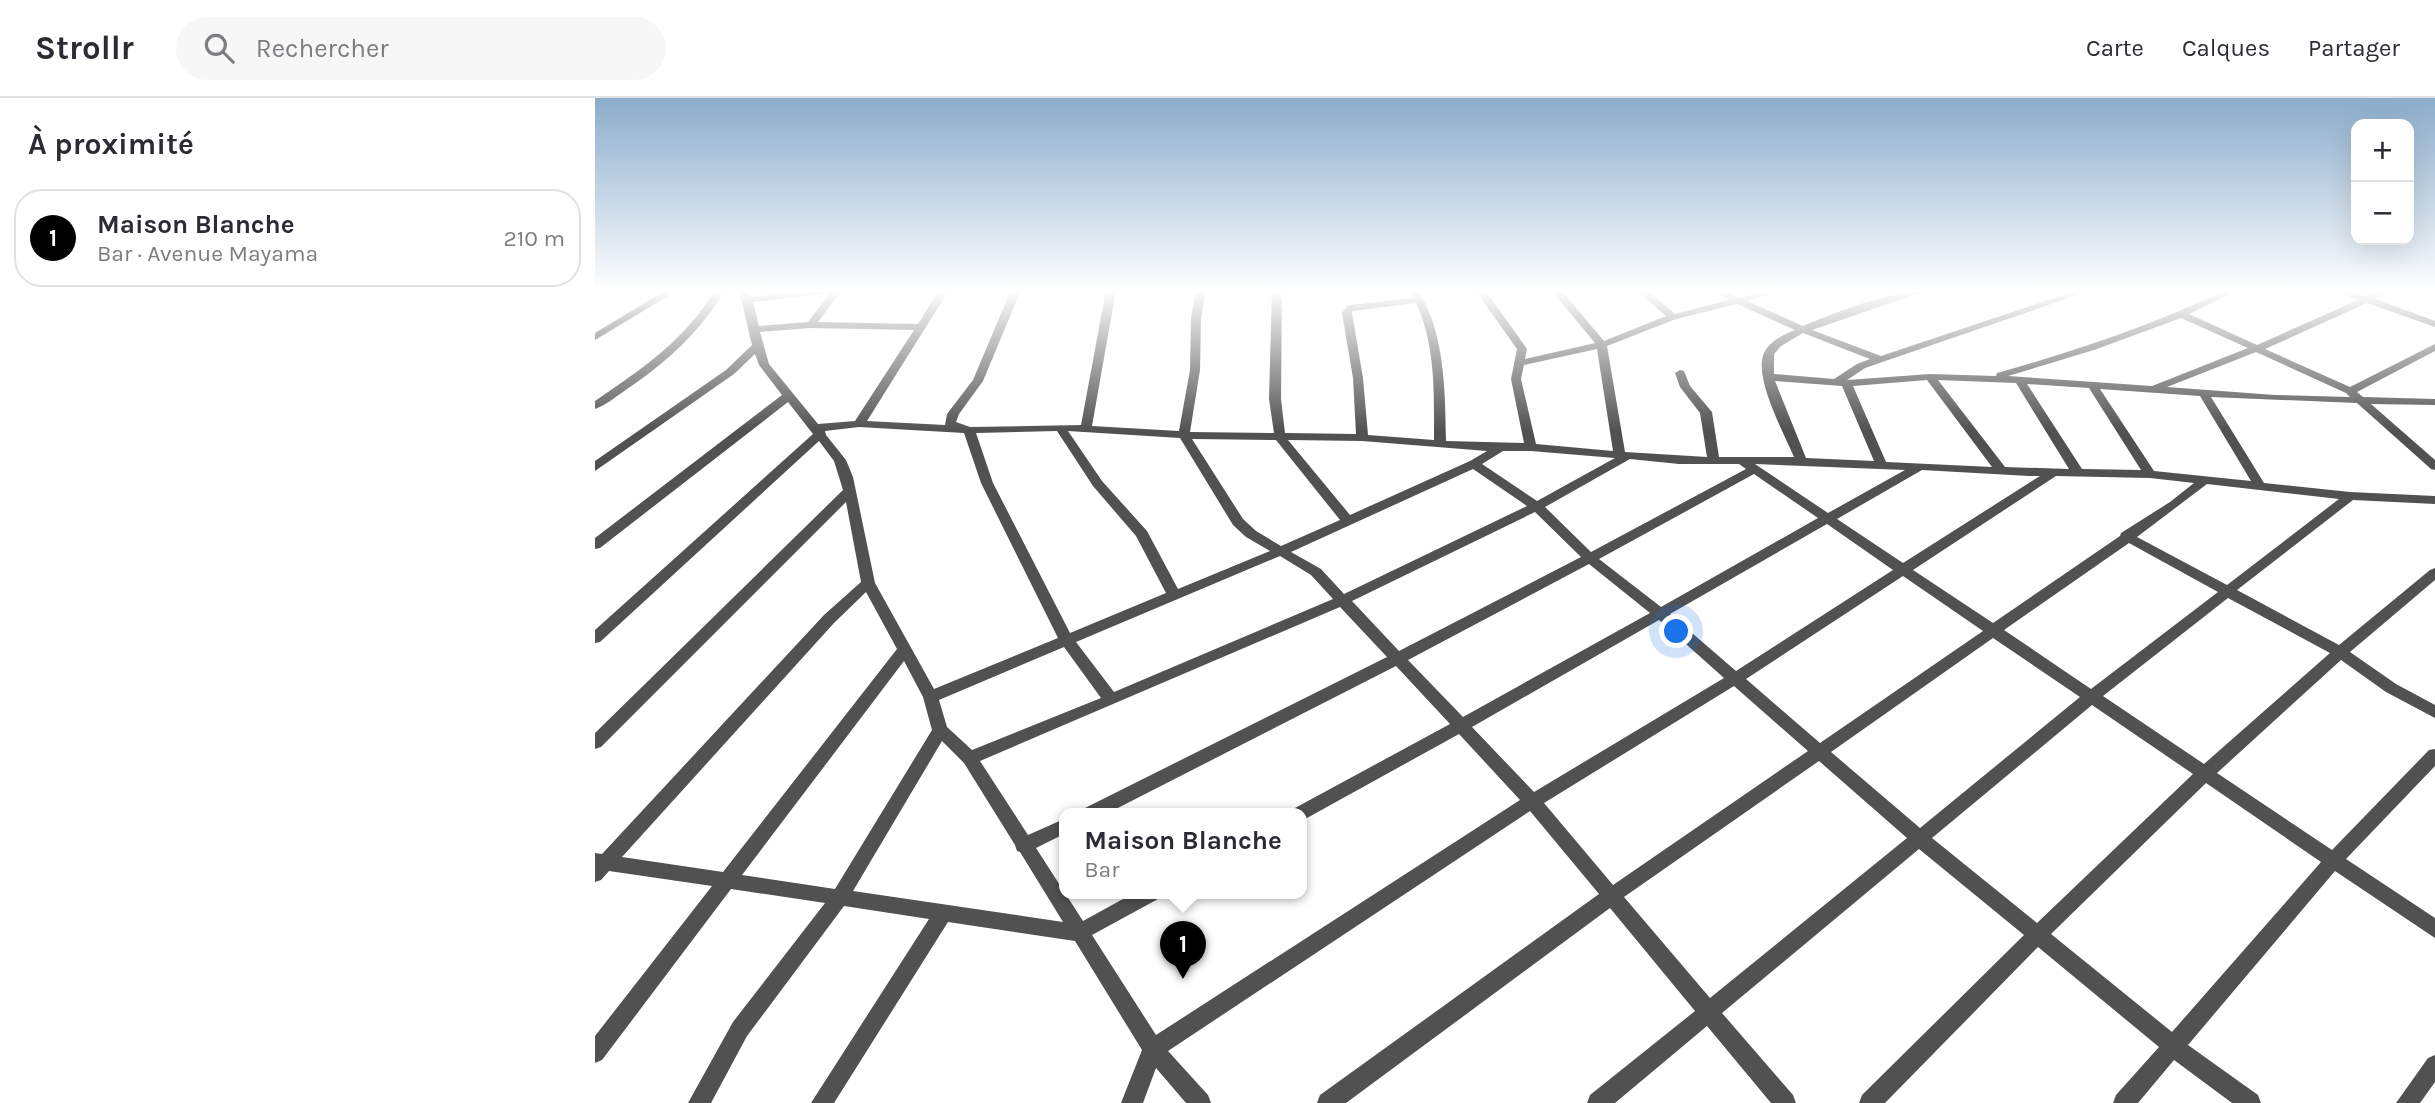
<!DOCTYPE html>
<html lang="fr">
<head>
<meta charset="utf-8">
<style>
	:root { --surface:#fff; --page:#f7f7f7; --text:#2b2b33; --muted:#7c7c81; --line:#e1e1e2; --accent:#000 }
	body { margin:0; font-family:Karla,sans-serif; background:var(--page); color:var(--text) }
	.controls { position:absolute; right:21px; top:21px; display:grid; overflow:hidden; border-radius:14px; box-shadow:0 7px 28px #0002 }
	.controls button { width:63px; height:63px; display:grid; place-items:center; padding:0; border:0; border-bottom:2px solid var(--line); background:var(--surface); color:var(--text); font:35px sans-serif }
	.you { position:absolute; left:1082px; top:534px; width:24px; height:24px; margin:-18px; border:5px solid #fff; border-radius:50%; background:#1a73e8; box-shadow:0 0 0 10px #1a73e833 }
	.badge { display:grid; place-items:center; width:46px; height:46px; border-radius:50%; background:var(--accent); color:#fff; font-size:23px; font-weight:700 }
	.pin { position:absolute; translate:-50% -58px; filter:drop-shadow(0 2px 4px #0008) }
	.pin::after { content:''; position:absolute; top:37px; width:24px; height:21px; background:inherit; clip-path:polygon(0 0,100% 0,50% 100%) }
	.popup { position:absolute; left:464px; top:710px; width:248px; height:91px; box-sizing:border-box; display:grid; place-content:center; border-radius:14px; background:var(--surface); filter:drop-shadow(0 2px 5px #0005); font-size:23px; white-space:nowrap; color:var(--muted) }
	.popup b { font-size:26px; color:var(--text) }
	.popup::after { content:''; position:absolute; left:50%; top:100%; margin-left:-14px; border:14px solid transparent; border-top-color:var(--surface) }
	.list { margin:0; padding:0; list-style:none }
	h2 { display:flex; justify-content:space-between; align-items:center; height:91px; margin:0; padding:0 28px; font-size:30px }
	h2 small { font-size:23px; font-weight:400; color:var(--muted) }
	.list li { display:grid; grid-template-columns:46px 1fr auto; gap:21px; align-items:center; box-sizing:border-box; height:98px; margin:0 14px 14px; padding:0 14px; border:2px solid var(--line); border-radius:28px }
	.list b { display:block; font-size:26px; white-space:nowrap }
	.list p { margin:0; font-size:23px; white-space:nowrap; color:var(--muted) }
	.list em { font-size:23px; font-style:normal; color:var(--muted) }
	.icon { flex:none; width:38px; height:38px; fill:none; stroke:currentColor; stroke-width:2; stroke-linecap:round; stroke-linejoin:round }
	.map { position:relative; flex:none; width:1840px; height:1005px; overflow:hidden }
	header { display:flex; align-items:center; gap:42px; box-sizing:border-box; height:98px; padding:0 35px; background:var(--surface); border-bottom:2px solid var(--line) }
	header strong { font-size:33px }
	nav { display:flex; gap:38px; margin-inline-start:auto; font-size:24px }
	.search { width:490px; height:63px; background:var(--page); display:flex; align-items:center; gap:18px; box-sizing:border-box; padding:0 24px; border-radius:38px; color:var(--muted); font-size:26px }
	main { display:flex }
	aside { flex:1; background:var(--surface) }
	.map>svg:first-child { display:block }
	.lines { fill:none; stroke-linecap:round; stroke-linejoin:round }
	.street { fill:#515151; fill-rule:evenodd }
	.secondary { fill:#1e1e1e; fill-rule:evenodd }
</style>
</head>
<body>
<header>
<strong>Strollr</strong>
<div class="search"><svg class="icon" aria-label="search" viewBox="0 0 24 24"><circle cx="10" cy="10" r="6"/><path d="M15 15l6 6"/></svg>Rechercher</div>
<nav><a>Carte</a><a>Calques</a><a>Partager</a></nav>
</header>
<main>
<aside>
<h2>À proximité<small></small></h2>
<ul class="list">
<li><span class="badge">1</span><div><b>Maison Blanche</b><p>Bar · Avenue Mayama</p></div><em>210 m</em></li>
</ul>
</aside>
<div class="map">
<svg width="1840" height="1005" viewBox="0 0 1840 1005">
	<rect width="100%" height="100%" fill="#fff"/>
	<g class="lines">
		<path class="street" d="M 120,192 L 130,192 C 105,234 72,264 32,291 C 22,298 11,307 0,311 L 0,303 C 47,271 91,241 120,192 Z
			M 144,192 L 154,192 L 156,199 L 212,192 L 247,192 L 223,224 L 323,226 L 344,192 L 354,192 L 272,323 L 350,327 L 352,316 L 378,282 L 416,192 L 426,192 L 388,283 L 364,316 L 361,324 L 375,329 L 486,327 L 511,192 L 521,192 L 497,328 L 584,333 L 595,272 L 596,220 L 601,192 L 611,192 L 606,220 L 605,272 L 595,334 L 679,335 L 674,301 L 677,192 L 687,192 L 686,301 L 690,335 L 761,336 L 758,280 L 747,215 L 752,208 L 755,207 L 818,200 L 813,192 L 823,192 C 850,236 850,291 851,343 L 929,345 L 916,281 L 922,251 L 880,192 L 890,192 L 932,251 L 930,261 L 1000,245 L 956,192 L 966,192 L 1009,243 L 1071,218 L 1041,192 L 1052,192 L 1080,216 L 1134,202 L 1114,192 L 1127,192 L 1144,200 L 1174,192 L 1190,192 L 1152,203 L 1208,228 C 1241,214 1298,192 1333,192 L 1217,232 L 1286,258 L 1483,192 L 1497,192 L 1270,270 L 1252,282 L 1335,276 L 1401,278 L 1402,275 C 1481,253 1557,227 1631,192 L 1643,192 L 1594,216 L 1662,247 L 1763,202 L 1739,192 L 1753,192 L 1771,198 L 1785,192 L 1798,192 L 1780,201 L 1840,223 L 1840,229 L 1772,205 L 1670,251 L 1755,289 L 1840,246 L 1840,253 L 1762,294 L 1768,299 L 1840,301 L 1840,307 L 1776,306 L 1840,362 L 1840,372 L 1836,371 L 1762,305 L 1616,299 L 1669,385 L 1755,394 L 1840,398 L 1840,406 L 1758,402 L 1642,492 L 1744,547 L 1835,472 L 1840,470 L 1840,482 L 1755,554 L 1801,586 L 1840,607 L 1840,620 L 1791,594 L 1746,562 L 1622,675 L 1737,752 L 1834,652 L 1840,651 L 1840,668 L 1751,761 L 1840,820 L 1840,840 L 1740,773 L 1593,947 L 1663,997 L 1666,1005 L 1637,1005 L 1579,962 L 1543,1005 L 1518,1005 L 1521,997 L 1564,949 L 1443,849 L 1290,1005 L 1264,1005 L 1267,997 L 1429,837 L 1324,751 L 1127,915 L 1198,997 L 1201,1005 L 1176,1005 L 1112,928 L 1020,1005 L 992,1005 L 995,997 L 1100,913 L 1015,810 L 751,1005 L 722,1005 L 725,997 L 1004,796 L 935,713 L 573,953 L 613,997 L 616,1005 L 591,1005 L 561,970 L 548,1005 L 526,1005 L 547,952 L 480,843 L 353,824 L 239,1005 L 216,1005 L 334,821 L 249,808 L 152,938 L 116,1005 L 93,1005 L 138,924 L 230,805 L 136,791 L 7,962 L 0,965 L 0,938 L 117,788 L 14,773 L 6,782 L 0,784 L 0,755 L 7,756 L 229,517 L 266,484 L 251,404 L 6,649 L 0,651 L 0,635 L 248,392 L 239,363 L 224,343 L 5,544 L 0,545 L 0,532 L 218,336 L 193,304 L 5,450 L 0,451 L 0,440 L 187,297 L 164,267 L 160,256 L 139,276 L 0,373 L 0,363 L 131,272 L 157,247 ZM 235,195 L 213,224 L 164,228 L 158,204 ZM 821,205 C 841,248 839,296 839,342 L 773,337 L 768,280 L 757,215 L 758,213 ZM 1142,206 L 1200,232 C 1189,236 1174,244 1169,255 C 1158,279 1189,335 1199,359 L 1124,359 L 1117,314 L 1095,288 L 1089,273 L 1085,272 L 1080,275 L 1085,289 L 1105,315 L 1112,359 L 1030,354 L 1012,248 L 1081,221 ZM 1586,220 L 1653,250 L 1557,288 L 1413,278 L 1499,252 ZM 216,230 L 319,232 L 260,323 L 223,326 L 174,266 L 165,234 ZM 1208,235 L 1275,261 L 1262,266 L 1239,281 L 1179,276 L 1179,256 L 1186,248 ZM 1002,251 L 1018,353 L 941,346 L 926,281 L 929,267 ZM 1661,254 L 1751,295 L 1755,299 L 1680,297 L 1572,289 ZM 1332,282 L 1397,369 L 1291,364 L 1258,288 ZM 1343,282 L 1421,285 L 1474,371 L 1410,369 ZM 1180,283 L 1247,288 L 1279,363 L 1211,360 ZM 1432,286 L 1494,290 L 1546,372 L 1487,371 ZM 1505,291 L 1605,298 L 1656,383 L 1559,373 ZM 264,329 L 369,335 L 386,385 L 463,540 L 339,591 L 280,485 L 258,379 L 251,362 L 231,337 L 230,333 ZM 462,333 L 498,388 L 541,438 L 571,495 L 475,535 L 398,385 L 381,335 ZM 473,333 L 585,340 L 638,427 L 651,439 L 675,453 L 583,491 L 552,433 L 507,383 ZM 597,341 L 681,342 L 745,422 L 686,448 L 661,433 L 648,421 ZM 693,342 L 767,343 L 892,353 L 875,363 L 755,417 ZM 908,353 L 936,353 L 1020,360 L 942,403 L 887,366 ZM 1035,361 L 1084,366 L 1144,366 L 1151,371 L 996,454 L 950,409 ZM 1160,366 L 1310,372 L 1233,415 ZM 878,371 L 932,408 L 749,496 L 726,471 L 696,454 ZM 1327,372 L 1434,378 L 1445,378 L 1308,465 L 1242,421 ZM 1159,376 L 1223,420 L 1066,509 L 1004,461 ZM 1461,378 L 1555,380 L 1599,385 L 1575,404 L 1526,435 L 1525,438 L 1398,525 L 1318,472 ZM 1612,386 L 1744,401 L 1632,487 L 1542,439 ZM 940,414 L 986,459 L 804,553 L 757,503 ZM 1232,426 L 1298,472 L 1141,573 L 1075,516 ZM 1534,445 L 1623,494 L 1496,591 L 1409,532 ZM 685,458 L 716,477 L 738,501 L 519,594 L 481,544 ZM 994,466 L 1055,515 L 868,619 L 813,562 ZM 1308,478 L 1388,533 L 1225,645 L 1151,581 ZM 271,494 L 302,551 L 128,774 L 27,759 L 239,525 ZM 1633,500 L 1735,555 L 1609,666 L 1508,598 ZM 745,509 L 792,559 L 490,710 L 488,715 L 513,715 L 801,568 L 855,626 L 700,710 L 698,715 L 707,715 L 707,722 L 712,720 L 864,636 L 925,702 L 561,937 L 497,837 L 563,801 L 566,795 L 539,795 L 488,823 L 441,750 L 469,736 L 469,721 L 433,737 L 385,663 ZM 1064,522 L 1129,580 L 939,694 L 877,629 ZM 1398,540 L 1485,599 L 1325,730 L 1236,654 ZM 469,549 L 506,600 L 377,652 L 352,629 L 344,602 ZM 309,563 L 328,599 L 337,632 L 240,791 L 147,777 ZM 1139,588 L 1213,653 L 1018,787 L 949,705 ZM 1497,607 L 1598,676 L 1442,825 L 1337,740 ZM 347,643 L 369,665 L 420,747 L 422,753 L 425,754 L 468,824 L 258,793 ZM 1224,663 L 1312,740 L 1115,900 L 1029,799 ZM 1611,685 L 1726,764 L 1577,934 L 1456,836 Z
			M 1840,957 L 1840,984 L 1825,1005 L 1801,1005 L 1833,960 Z"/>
		<path class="secondary" d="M 71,192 L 83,192 L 0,242 L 0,235 Z"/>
	</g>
	<linearGradient id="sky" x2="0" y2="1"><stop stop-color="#8baccb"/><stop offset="0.58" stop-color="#fff"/><stop offset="1" stop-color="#fff" stop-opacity="0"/></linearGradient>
	<rect width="1840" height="333" fill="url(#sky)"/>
</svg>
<div class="controls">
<button>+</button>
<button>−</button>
</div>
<div class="you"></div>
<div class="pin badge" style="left:588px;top:881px">1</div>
<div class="popup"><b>Maison Blanche</b>Bar</div>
</div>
</main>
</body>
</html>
